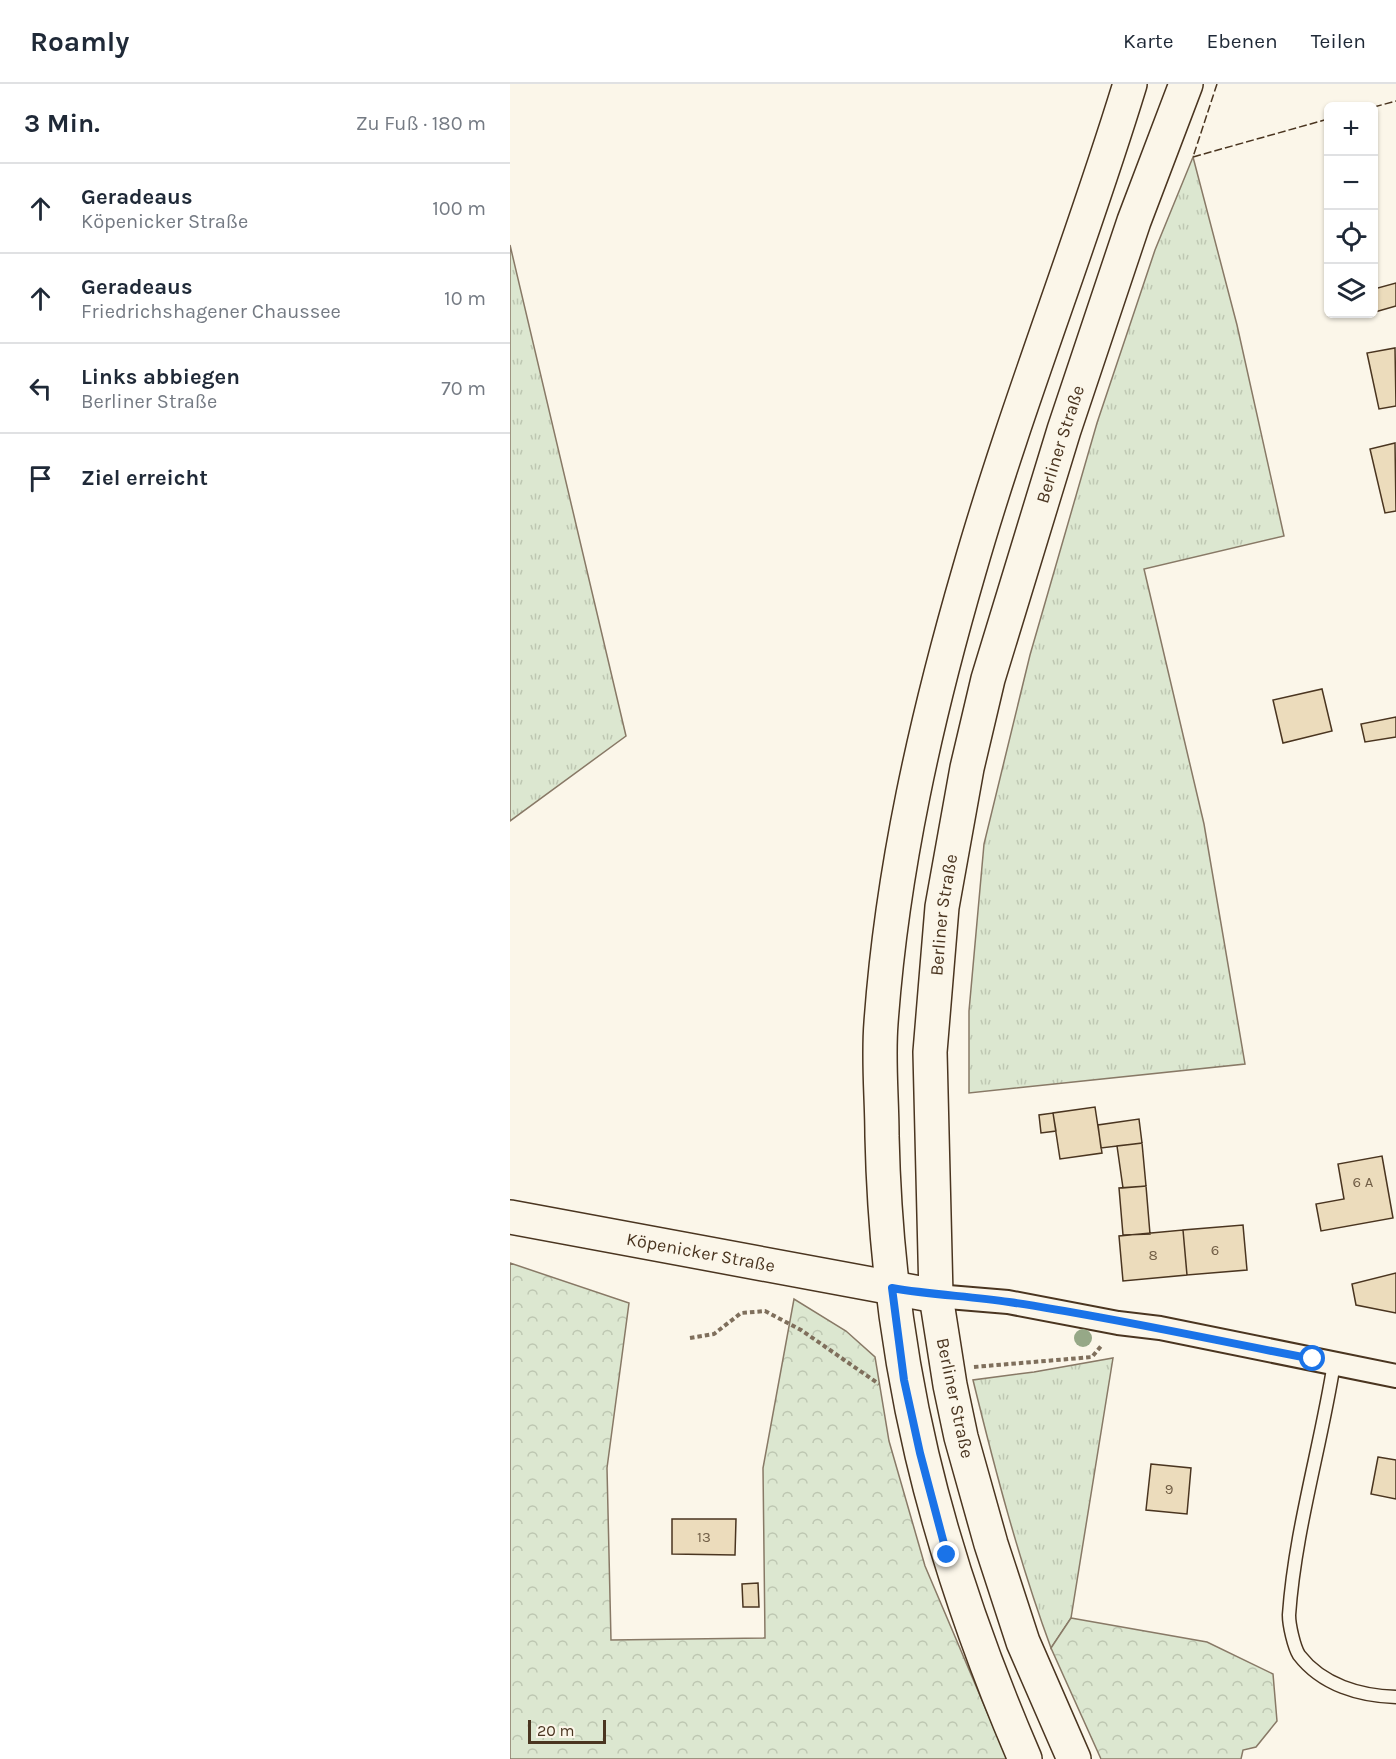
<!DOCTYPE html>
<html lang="de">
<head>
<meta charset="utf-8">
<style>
	:root { --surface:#fff; --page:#f2f2f3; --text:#1f2937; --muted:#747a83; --line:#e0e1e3 }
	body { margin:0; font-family:Karla,sans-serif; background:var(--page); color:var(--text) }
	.controls { position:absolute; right:18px; top:18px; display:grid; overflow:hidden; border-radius:9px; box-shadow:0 2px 4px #0004 }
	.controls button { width:54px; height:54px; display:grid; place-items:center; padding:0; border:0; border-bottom:2px solid var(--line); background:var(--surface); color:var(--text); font:30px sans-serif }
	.scale { position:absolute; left:18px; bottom:15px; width:78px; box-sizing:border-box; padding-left:6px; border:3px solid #4a3520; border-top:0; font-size:16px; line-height:21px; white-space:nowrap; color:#4a3520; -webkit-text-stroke:4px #fbf6e9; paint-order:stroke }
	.stop { position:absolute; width:18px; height:18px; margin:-14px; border:4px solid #1a73e8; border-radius:50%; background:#fff }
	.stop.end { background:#1a73e8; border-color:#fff; box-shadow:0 2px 6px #0008 }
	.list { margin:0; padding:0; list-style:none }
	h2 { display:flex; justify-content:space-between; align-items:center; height:78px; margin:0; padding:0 24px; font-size:26px }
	h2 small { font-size:20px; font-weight:400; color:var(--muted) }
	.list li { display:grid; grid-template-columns:39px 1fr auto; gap:18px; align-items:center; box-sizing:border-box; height:90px; padding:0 24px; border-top:2px solid var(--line) }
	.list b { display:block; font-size:22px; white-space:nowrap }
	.list p { margin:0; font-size:20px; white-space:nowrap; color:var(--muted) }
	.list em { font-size:20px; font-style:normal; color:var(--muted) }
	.icon { flex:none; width:33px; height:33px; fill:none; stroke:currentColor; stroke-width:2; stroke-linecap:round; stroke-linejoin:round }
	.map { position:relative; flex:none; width:886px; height:1675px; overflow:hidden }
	header { display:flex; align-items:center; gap:36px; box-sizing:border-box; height:84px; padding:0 30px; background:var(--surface); border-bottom:2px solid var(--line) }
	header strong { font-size:28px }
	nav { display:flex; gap:33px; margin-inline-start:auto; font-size:21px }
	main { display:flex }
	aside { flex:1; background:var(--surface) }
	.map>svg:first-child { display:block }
	.grass { fill:url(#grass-tufts); stroke:#887966; stroke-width:1.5 }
	.forest { fill:url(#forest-crowns); stroke:#887966; stroke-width:1.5 }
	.building { fill:#ecdcbc; stroke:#4a3520; stroke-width:1.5 }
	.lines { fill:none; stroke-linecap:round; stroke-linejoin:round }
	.lane-casing { stroke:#4a3520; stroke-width:15 }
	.street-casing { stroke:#4a3520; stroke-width:26 }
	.secondary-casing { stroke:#4a3520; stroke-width:36 }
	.primary-casing { stroke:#4a3520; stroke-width:36 }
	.path { stroke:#7f6f5c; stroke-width:4; stroke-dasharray:4.5 3; stroke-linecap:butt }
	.lane { stroke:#fbf6e9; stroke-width:12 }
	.street { stroke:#fbf6e9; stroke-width:22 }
	.secondary { stroke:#fbf6e9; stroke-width:33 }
	.primary { stroke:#fbf6e9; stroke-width:33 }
	.fence { stroke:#4a3520; stroke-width:1.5; stroke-dasharray:8 3; stroke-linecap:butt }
	.tree { fill:#96a887 }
	.route { stroke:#1a73e8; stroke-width:8 }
	.labels { text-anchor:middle; stroke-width:4.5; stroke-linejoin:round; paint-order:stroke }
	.number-label { font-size:15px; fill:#725f47 }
	.street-label { font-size:18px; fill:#4a3520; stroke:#fbf6e9 }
</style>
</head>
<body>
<header>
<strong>Roamly</strong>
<nav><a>Karte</a><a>Ebenen</a><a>Teilen</a></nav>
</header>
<main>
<aside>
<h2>3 Min.<small>Zu Fuß · 180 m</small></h2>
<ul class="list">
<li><svg class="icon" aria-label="ahead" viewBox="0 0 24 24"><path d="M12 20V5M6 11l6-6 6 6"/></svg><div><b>Geradeaus</b><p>Köpenicker Straße</p></div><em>100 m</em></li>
<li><svg class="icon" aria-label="ahead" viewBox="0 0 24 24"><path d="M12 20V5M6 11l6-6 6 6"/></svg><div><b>Geradeaus</b><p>Friedrichshagener Chaussee</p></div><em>10 m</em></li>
<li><svg class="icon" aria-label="left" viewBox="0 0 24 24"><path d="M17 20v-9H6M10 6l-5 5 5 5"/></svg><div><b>Links abbiegen</b><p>Berliner Straße</p></div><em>70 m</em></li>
<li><svg class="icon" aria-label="arrive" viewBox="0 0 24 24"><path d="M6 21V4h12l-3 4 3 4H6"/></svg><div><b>Ziel erreicht</b></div></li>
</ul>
</aside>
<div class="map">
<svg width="886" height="1675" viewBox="0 0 886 1675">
	<defs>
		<pattern id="grass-tufts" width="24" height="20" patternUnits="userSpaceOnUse" patternTransform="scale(1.5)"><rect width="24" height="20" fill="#dce7d0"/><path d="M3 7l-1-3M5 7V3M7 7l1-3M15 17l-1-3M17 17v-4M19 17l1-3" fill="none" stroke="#bec7b2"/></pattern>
		<pattern id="forest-crowns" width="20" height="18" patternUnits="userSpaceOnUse" patternTransform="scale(1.5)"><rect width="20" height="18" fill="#dce7d0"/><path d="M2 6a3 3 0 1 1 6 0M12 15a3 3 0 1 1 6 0" fill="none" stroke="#bec7b2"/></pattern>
	</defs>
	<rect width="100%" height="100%" fill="#fbf6e9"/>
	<path class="grass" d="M 683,73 L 727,241 L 774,452 L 634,485 L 694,740 L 735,980 L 459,1009 L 459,927 L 474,760 L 520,571 L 587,339 L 645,166 Z
		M 0,161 L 116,652 L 0,737 Z
		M 603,1274 L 561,1534 L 541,1564 C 509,1477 485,1386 463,1296 L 524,1288 Z"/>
	<path class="forest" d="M 0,1179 L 119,1219 L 97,1384 L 101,1556 L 255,1554 L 253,1384 L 284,1215 L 336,1247 L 365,1273 L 379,1357 L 415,1482 L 497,1675 L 0,1675 Z
		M 561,1534 L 697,1558 L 763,1590 L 767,1637 L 746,1663 L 733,1666 L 731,1675 L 591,1675 L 541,1564 Z"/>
	<path class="building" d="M 886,199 L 886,222 L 865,228 L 864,205 Z
		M 885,264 L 886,322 L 869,325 L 857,269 Z
		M 885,359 L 886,427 L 875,429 L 860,365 Z
		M 812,605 L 822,647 L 773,659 L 763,616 Z
		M 886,633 L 886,653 L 855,658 L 851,640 Z
		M 585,1023 L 592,1069 L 550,1075 L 543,1029 Z
		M 543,1029 L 546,1047 L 531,1049 L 529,1031 Z
		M 629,1035 L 632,1059 L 591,1064 L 588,1041 Z
		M 632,1059 L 636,1102 L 613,1104 L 607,1062 Z
		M 872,1072 L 883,1134 L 811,1147 L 806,1120 L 834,1115 L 828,1080 Z
		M 636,1102 L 640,1150 L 613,1151 L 609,1104 Z
		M 733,1141 L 737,1186 L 677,1191 L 673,1146 Z
		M 673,1146 L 677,1191 L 613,1197 L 609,1152 Z
		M 886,1189 L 886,1229 L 846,1221 L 842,1200 Z
		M 868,1373 L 886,1376 L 886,1415 L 861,1410 Z
		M 641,1380 L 681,1384 L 677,1430 L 636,1426 Z
		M 162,1435 L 226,1435 L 225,1471 L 162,1470 Z
		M 248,1499 L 249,1523 L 233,1523 L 232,1500 Z"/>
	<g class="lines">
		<defs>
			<path id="lane" d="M 824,1279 C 811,1362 785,1446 779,1531 C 779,1541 784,1563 789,1571 C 812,1601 850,1612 886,1613"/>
			<path id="street" d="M 426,1212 L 498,1218 L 608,1239 L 650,1244 L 886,1292"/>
			<g id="secondary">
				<path id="s1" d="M 0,1133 L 426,1212"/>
			</g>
			<g id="primary">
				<path d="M 515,1675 C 426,1469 377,1278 372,1052 C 372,1015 368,976 371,939 C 382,786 416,635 459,487 C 506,323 570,164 620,0"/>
				<path id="s2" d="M 564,1675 L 513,1558 L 481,1460 L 451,1353 L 440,1301 L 426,1212 L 420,968 L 432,823 L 457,684 L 478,595 L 554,346 L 624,137 L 676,0"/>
			</g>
		</defs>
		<use href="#lane" class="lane-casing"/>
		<use href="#street" class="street-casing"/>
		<use href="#secondary" class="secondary-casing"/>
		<use href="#primary" class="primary-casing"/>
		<path class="path" d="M 180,1254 L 204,1250 L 231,1229 L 255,1227 L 291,1246 L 369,1300
			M 464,1283 L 582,1273 L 592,1261"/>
		<use href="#lane" class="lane"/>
		<use href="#street" class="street"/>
		<use href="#secondary" class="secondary"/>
		<use href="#primary" class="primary"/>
		<path class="fence" d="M 707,0 L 683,73 L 818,35
			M 864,23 L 886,17"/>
	</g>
	<circle class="tree" cx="573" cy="1254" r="9"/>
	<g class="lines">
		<path class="route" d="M 437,1471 L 410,1369 L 394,1296 L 382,1204 C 421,1211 460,1212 499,1218 C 601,1233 702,1256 803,1275"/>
	</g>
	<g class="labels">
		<g class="number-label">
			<text x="853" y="1103">6 A</text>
			<text x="705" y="1171">6</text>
			<text x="643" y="1176">8</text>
			<text x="659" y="1410">9</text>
			<text x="194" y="1458">13</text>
		</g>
		<g class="street-label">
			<text dy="6" stroke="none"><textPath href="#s2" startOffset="1353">Berliner Straße</textPath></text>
			<text dy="6" stroke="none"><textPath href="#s2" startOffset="867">Berliner Straße</textPath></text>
			<text dy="6" stroke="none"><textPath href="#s1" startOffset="194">Köpenicker Straße</textPath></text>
			<text transform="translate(445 1314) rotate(78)" y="6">Berliner Straße</text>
		</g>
	</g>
</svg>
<div class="controls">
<button>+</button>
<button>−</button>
<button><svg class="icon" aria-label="locate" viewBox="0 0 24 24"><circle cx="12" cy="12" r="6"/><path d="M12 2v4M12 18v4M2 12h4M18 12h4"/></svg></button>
<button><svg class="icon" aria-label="layers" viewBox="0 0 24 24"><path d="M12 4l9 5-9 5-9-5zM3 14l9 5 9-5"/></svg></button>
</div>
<div class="scale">20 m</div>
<div class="stop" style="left:803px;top:1275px"></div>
<div class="stop end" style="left:437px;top:1471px"></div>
</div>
</main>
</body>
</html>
